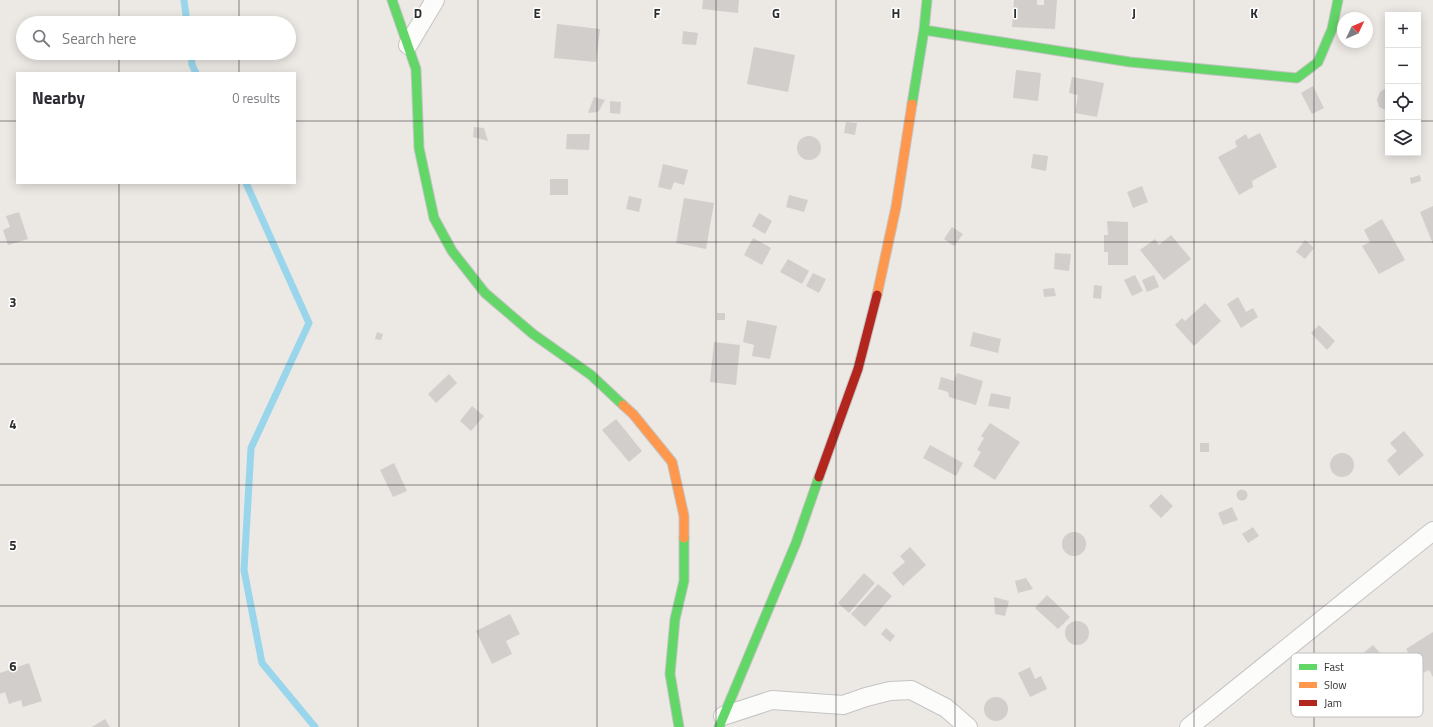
<!DOCTYPE html>
<html lang="en">
<head>
<meta charset="utf-8">
<style>
	:root { --surface:#fff; --page:#f7f7f7; --text:#2b2b33; --muted:#7c7c81; --line:#e1e1e2 }
	body { margin:0; font-family:"Titillium Web",sans-serif; background:var(--page); color:var(--text) }
	.controls { position:absolute; right:12px; top:12px; display:grid; overflow:hidden; border-radius:0px; box-shadow:0 2px 10px #0003 }
	.controls button { width:36px; height:36px; display:grid; place-items:center; padding:0; border:0; border-bottom:1px solid var(--line); background:var(--surface); color:var(--text); font:20px sans-serif }
	.compass { position:absolute; left:1337px; top:12px; width:36px; height:36px; border-radius:50%; background:var(--surface); box-shadow:0 2px 10px #0003; rotate:46deg }
	.list { margin:0; padding:0; list-style:none }
	h2 { display:flex; justify-content:space-between; align-items:center; height:52px; margin:0; padding:0 16px; font-size:17px }
	h2 small { font-size:13px; font-weight:400; color:var(--muted) }
	.icon { flex:none; width:22px; height:22px; fill:none; stroke:currentColor; stroke-width:2; stroke-linecap:round; stroke-linejoin:round }
	.map { position:relative; flex:none; width:1433px; height:727px; overflow:hidden }
	.search { position:absolute; background:var(--surface); box-shadow:0 2px 10px #0003; left:16px; top:16px; width:280px; height:44px; display:flex; align-items:center; gap:10px; box-sizing:border-box; padding:0 14px; border-radius:22px; color:var(--muted); font-size:15px }
	.panel { position:absolute; background:var(--surface); box-shadow:0 2px 10px #0003; left:16px; top:72px; width:280px; height:112px; border-radius:0px }
	.map>svg:first-child { display:block }
	.lines { fill:none; stroke-linecap:round; stroke-linejoin:round }
	.stream { stroke:#99d6ec; stroke-width:7 }
	.building { fill:#d1cecb }
	.street-casing { stroke:#c5c4c5; stroke-width:20 }
	.fast-casing { stroke:#c5c4c5; stroke-width:11 }
	.slow-casing { stroke:#c5c4c5; stroke-width:11 }
	.jam-casing { stroke:#c5c4c5; stroke-width:11 }
	.street { stroke:#fcfcfb; stroke-width:18 }
	.fast { stroke:#63d668; stroke-width:9 }
	.slow { stroke:#ff974d; stroke-width:9 }
	.jam { stroke:#b3261e; stroke-width:9 }
	.grid { fill:none; stroke:#2e2e2e; stroke-width:1; stroke-opacity:0.55 }
	.key { fill:#fff; stroke:#c0c0c0; stroke-width:1 }
	.key-label { font-size:11px; fill:#2e2e2e }
	.grid-label { font-size:13px; text-anchor:middle; font-weight:bold; fill:#2e2e2e; stroke:#fff; stroke-width:3; stroke-linejoin:round; paint-order:stroke }
</style>
</head>
<body>
<div class="map">
<svg width="1433" height="727" viewBox="0 0 1433 727">
	<rect width="100%" height="100%" fill="#ece8e4"/>
	<g class="lines">
		<path class="stream" d="M 184,0 L 187,23
			M 191,53 L 192,65 L 196,73
			M 246,183 L 309,323 L 251,448 L 244,570 L 262,663 L 315,727"/>
	</g>
	<path class="building" d="M 703,0 L 739,0 L 738,13 L 702,9 Z
		M 1014,0 L 1037,0 L 1037,5 L 1044,5 L 1044,0 L 1057,0 L 1055,29 L 1012,27 Z
		M 557,24 L 600,29 L 596,62 L 554,58 Z
		M 683,31 L 698,33 L 696,45 L 682,44 Z
		M 754,47 L 795,55 L 788,92 L 747,84 Z
		M 1016,70 L 1041,73 L 1038,101 L 1013,98 Z
		M 1072,77 L 1104,83 L 1097,117 L 1075,113 L 1078,95 L 1069,93 Z
		M 1313,86 L 1324,108 L 1312,114 L 1301,93 Z
		M 1386,88 L 1388,88 L 1388,111 L 1379,107 L 1377,100 L 1380,92 Z
		M 594,97 L 605,100 L 598,112 L 588,113 Z
		M 610,101 L 621,102 L 620,114 L 610,113 Z
		M 846,122 L 857,123 L 855,135 L 844,133 Z
		M 474,127 L 484,128 L 488,141 L 473,137 Z
		M 1260,133 L 1277,167 L 1252,181 L 1253,187 L 1239,195 L 1218,157 L 1237,147 L 1235,141 L 1246,134 L 1248,139 Z
		M 567,134 L 590,134 L 589,150 L 566,149 Z
		M797 148a12 12 0 1 1 24 0a12 12 0 1 1-24 0Z
		M 1033,154 L 1048,156 L 1046,171 L 1031,168 Z
		M 663,164 L 688,170 L 684,185 L 674,182 L 671,190 L 658,187 Z
		M 1420,175 L 1421,181 L 1411,184 L 1410,178 Z
		M 550,179 L 568,179 L 568,195 L 550,195 Z
		M 1142,186 L 1148,202 L 1133,208 L 1127,192 Z
		M 789,195 L 808,200 L 804,212 L 786,207 Z
		M 629,196 L 642,199 L 639,212 L 626,209 Z
		M 684,198 L 714,203 L 706,249 L 676,243 Z
		M 1433,206 L 1433,244 L 1420,212 Z
		M 19,212 L 28,239 L 8,245 L 3,230 L 10,227 L 6,216 Z
		M 759,213 L 772,221 L 765,234 L 752,226 Z
		M 1382,219 L 1405,260 L 1379,274 L 1362,246 L 1370,242 L 1364,230 Z
		M 1107,221 L 1128,222 L 1128,265 L 1108,265 L 1108,252 L 1104,252 L 1104,235 L 1108,235 Z
		M 952,227 L 963,234 L 954,246 L 944,239 Z
		M 1171,235 L 1191,259 L 1164,280 L 1140,250 L 1155,239 L 1159,245 Z
		M 753,238 L 771,248 L 762,265 L 744,255 Z
		M 1305,240 L 1314,248 L 1305,259 L 1296,252 Z
		M 1055,253 L 1071,254 L 1069,271 L 1054,269 Z
		M 788,259 L 809,271 L 802,284 L 780,272 Z
		M 813,273 L 826,279 L 819,293 L 806,286 Z
		M 1135,275 L 1143,291 L 1132,296 L 1124,280 Z
		M 1154,275 L 1159,287 L 1147,292 L 1142,280 Z
		M 1094,285 L 1102,286 L 1101,299 L 1093,298 Z
		M 1054,288 L 1056,296 L 1044,297 L 1043,289 Z
		M 1238,297 L 1246,312 L 1253,308 L 1258,317 L 1241,328 L 1227,304 Z
		M 1205,303 L 1221,321 L 1194,346 L 1175,325 L 1182,318 L 1185,321 Z
		M 717,313 L 725,313 L 725,320 L 717,320 Z
		M 747,320 L 777,326 L 770,359 L 752,356 L 754,345 L 743,342 Z
		M 1319,325 L 1335,341 L 1327,350 L 1311,333 Z
		M 377,332 L 383,334 L 381,340 L 375,339 Z
		M 973,332 L 1001,339 L 998,353 L 970,346 Z
		M 714,342 L 740,345 L 736,385 L 710,382 Z
		M 957,373 L 983,381 L 976,405 L 949,397 L 948,392 L 938,389 L 941,377 L 954,381 Z
		M 449,374 L 457,383 L 436,403 L 428,394 Z
		M 991,393 L 1011,397 L 1009,409 L 988,406 Z
		M 472,406 L 484,416 L 471,431 L 460,421 Z
		M 616,419 L 642,451 L 629,462 L 602,430 Z
		M 990,423 L 1020,442 L 995,480 L 973,466 L 981,452 L 977,450 L 984,438 L 981,436 Z
		M 1404,431 L 1424,455 L 1399,476 L 1387,460 L 1397,451 L 1390,443 Z
		M 1200,443 L 1209,443 L 1209,452 L 1200,452 Z
		M 930,445 L 963,463 L 956,476 L 923,458 Z
		M1330 465a12 12 0 1 1 24 0a12 12 0 1 1-24 0Z
		M 394,463 L 407,491 L 393,497 L 380,470 Z
		M1236.5 495a5.5 5.5 0 1 1 11 0a5.5 5.5 0 1 1-11 0Z
		M 1161,494 L 1173,506 L 1161,518 L 1149,506 Z
		M 1232,507 L 1238,520 L 1223,525 L 1218,513 Z
		M 1253,527 L 1259,536 L 1248,543 L 1242,534 Z
		M1062 544a12 12 0 1 1 24 0a12 12 0 1 1-24 0Z
		M 910,547 L 926,565 L 903,586 L 892,573 L 905,562 L 900,556 Z
		M 864,573 L 875,583 L 849,613 L 838,603 Z
		M 1026,578 L 1033,589 L 1018,593 L 1015,581 Z
		M 878,584 L 892,596 L 865,627 L 851,614 Z
		M 1047,595 L 1070,617 L 1058,629 L 1035,608 Z
		M 994,597 L 1009,601 L 1005,616 L 995,614 Z
		M 510,614 L 520,634 L 506,641 L 512,654 L 492,664 L 476,631 Z
		M1065 633a12 12 0 1 1 24 0a12 12 0 1 1-24 0Z
		M 886,628 L 895,636 L 890,642 L 881,634 Z
		M 1433,632 L 1433,677 L 1429,670 L 1421,674 L 1406,649 Z
		M 1373,645 L 1382,655 L 1371,665 L 1362,654 Z
		M 29,663 L 42,701 L 23,707 L 21,700 L 9,704 L 5,692 L 0,694 L 0,673 Z
		M 1030,667 L 1035,679 L 1041,676 L 1047,689 L 1030,697 L 1018,673 Z
		M984 709a12 12 0 1 1 24 0a12 12 0 1 1-24 0Z
		M 105,719 L 110,727 L 92,727 Z"/>
	<g class="lines">
		<defs>
			<path id="street" d="M 408,45 L 435,0
				M 723,716 L 772,700 L 843,705 L 866,697 L 890,691 L 911,690 L 946,708 L 968,727
				M 1189,727 L 1353,595 L 1433,531"/>
			<path id="fast" d="M 392,0 L 416,69 L 419,148 L 434,218 L 452,251 L 485,293 L 533,334 L 591,375 L 623,405
				M 924,30 L 1130,62 L 1297,78 L 1318,62 L 1332,29 L 1338,0
				M 912,104 L 924,30 L 927,0
				M 679,727 L 670,674 L 675,619 L 684,581 L 684,538
				M 719,727 L 796,543 L 819,477"/>
			<path id="slow" d="M 877,295 L 896,207 L 912,104
				M 623,405 L 633,414 L 672,462 L 684,516 L 684,538"/>
			<path id="jam" d="M 819,477 L 858,369 L 877,295"/>
		</defs>
		<use href="#street" class="street-casing"/>
		<use href="#fast" class="fast-casing"/>
		<use href="#slow" class="slow-casing"/>
		<use href="#jam" class="jam-casing"/>
		<use href="#street" class="street"/>
		<use href="#fast" class="fast"/>
		<use href="#slow" class="slow"/>
		<use href="#jam" class="jam"/>
	</g>
	<path class="grid" d="M 119,0 L 119,23M 239,0 L 239,23M 358,0 L 358,727M 478,0 L 478,727M 597,0 L 597,727M 716,0 L 716,727M 836,0 L 836,727M 955,0 L 955,727M 1075,0 L 1075,727M 1194,0 L 1194,727M 1314,0 L 1314,727M 119,53 L 119,73M 239,53 L 239,73M 0,121 L 17,121M 295,121 L 1388,121M 1418,121 L 1433,121M 119,183 L 119,727M 239,183 L 239,727M 0,242 L 1433,242M 0,364 L 1433,364M 0,485 L 1433,485M 0,606 L 1433,606"/>
	<rect x="1291" y="653" width="132" height="64" rx="6" class="key"/>
	<rect x="1299" y="664" width="18" height="6" fill="#63d668"/>
	<rect x="1299" y="682" width="18" height="6" fill="#ff974d"/>
	<rect x="1299" y="700" width="18" height="6" fill="#b3261e"/>
	<g class="key-label">
		<text x="1324" y="671">Fast</text>
		<text x="1324" y="689">Slow</text>
		<text x="1324" y="707">Jam</text>
	</g>
	<g class="grid-label">
		<text x="418" y="18">D</text>
		<text x="537" y="18">E</text>
		<text x="657" y="18">F</text>
		<text x="776" y="18">G</text>
		<text x="896" y="18">H</text>
		<text x="1015" y="18">I</text>
		<text x="1134" y="18">J</text>
		<text x="1254" y="18">K</text>
		<text x="13" y="307">3</text>
		<text x="13" y="429">4</text>
		<text x="13" y="550">5</text>
		<text x="13" y="671">6</text>
	</g>
</svg>
<div class="controls">
<button>+</button>
<button>−</button>
<button><svg class="icon" aria-label="locate" viewBox="0 0 24 24"><circle cx="12" cy="12" r="6"/><path d="M12 2v4M12 18v4M2 12h4M18 12h4"/></svg></button>
<button><svg class="icon" aria-label="layers" viewBox="0 0 24 24"><path d="M12 4l9 5-9 5-9-5zM3 14l9 5 9-5"/></svg></button>
</div>
<svg class="compass" viewBox="-18 -18 36 36"><path d="M0-13l5 13h-10z" fill="#e53935"/><path d="M0 13l5-13h-10z" fill="#7c7c81"/></svg>
<div class="search"><svg class="icon" aria-label="search" viewBox="0 0 24 24"><circle cx="10" cy="10" r="6"/><path d="M15 15l6 6"/></svg>Search here</div>
<section class="panel">
<h2>Nearby<small>0 results</small></h2>
<ul class="list">
</ul>
</section>
</div>
</body>
</html>
